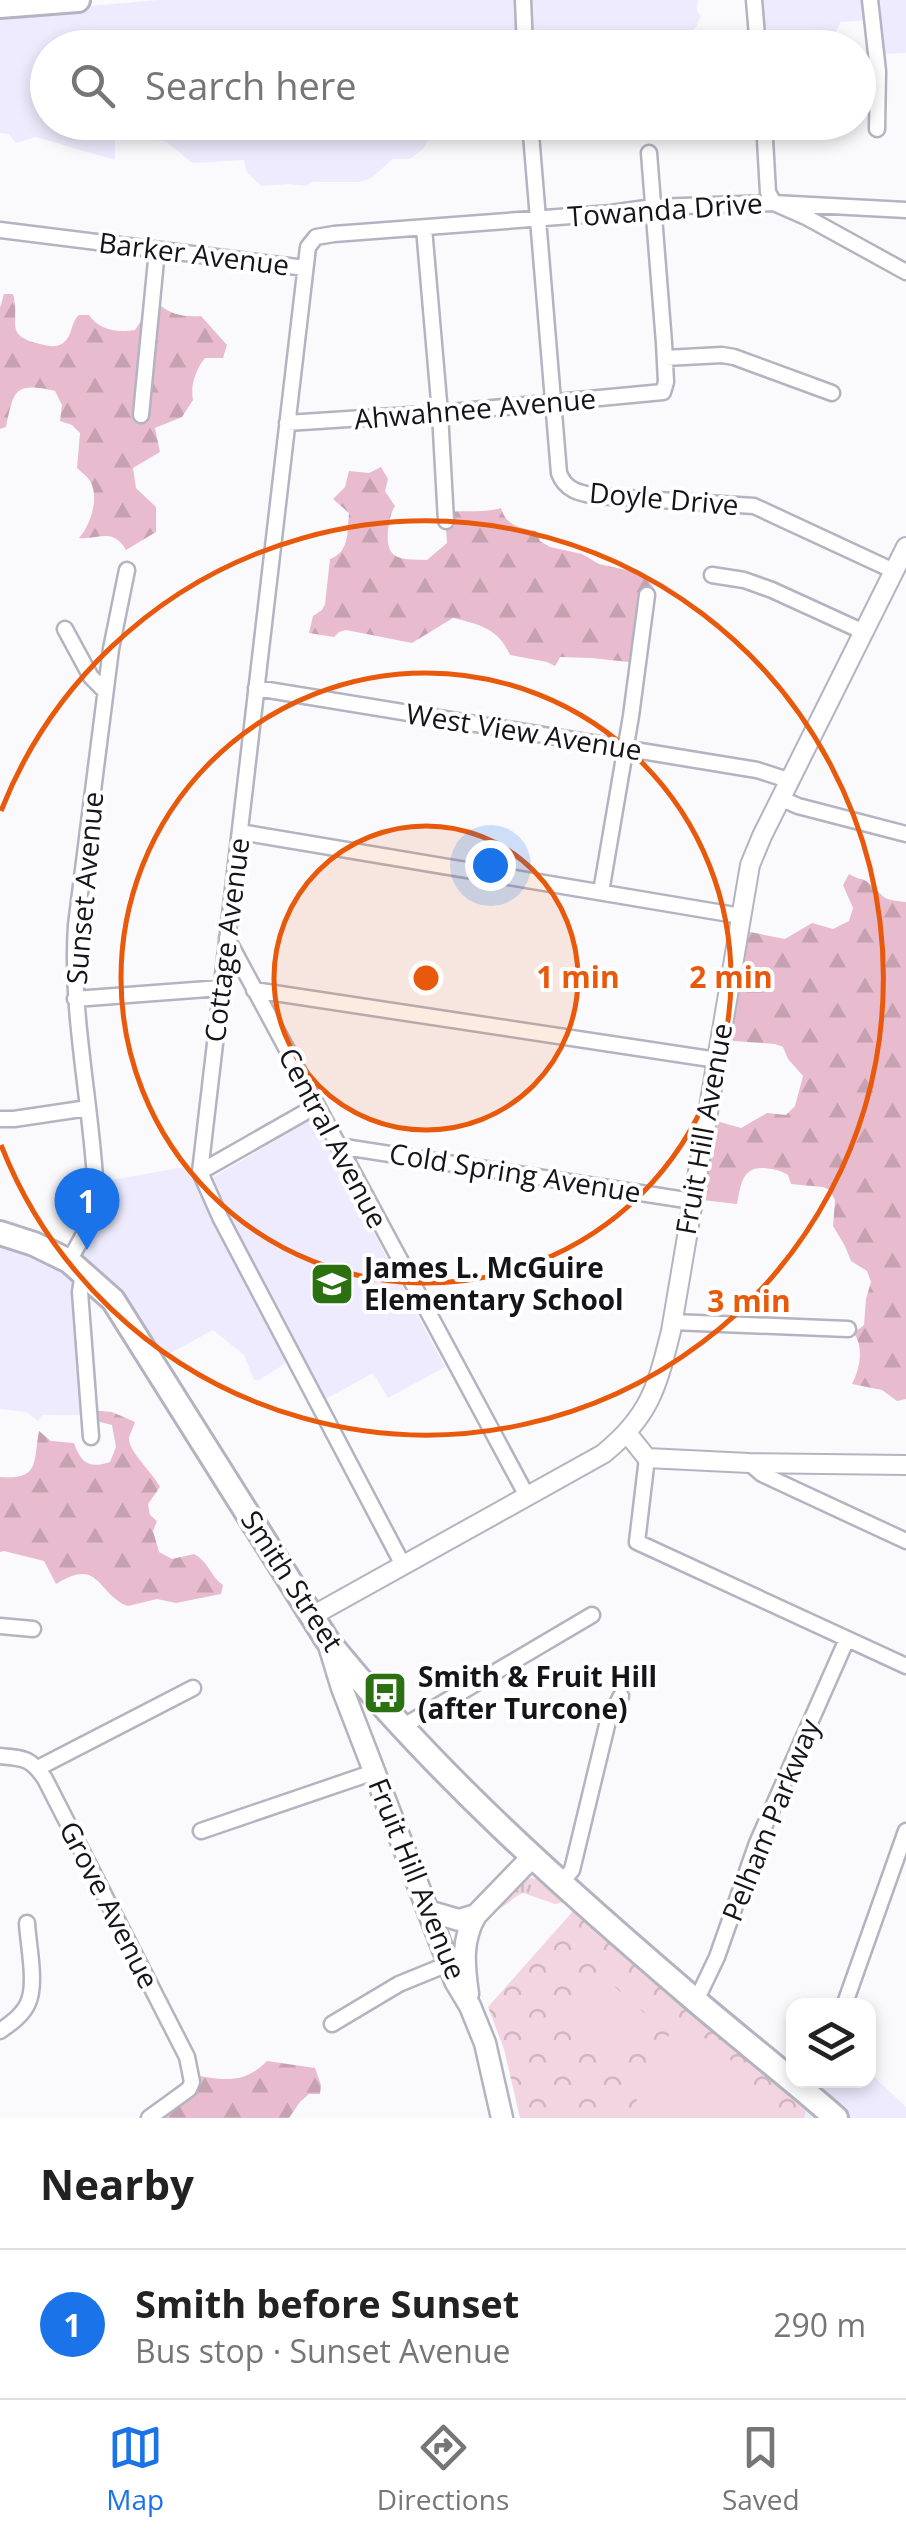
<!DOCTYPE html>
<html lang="en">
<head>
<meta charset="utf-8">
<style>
	:root { --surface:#fff; --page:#f2f2f2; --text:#222; --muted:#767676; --line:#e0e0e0; --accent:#1a73e8 }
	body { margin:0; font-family:"Open Sans",sans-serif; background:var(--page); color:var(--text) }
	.controls { position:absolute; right:30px; bottom:30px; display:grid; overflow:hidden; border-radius:20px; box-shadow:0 5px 15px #0003 }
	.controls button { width:90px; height:90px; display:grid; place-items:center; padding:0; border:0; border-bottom:2px solid var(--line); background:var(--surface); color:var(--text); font:50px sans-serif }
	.you { position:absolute; left:490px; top:865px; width:35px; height:35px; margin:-25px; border:8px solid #fff; border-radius:50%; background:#1a73e8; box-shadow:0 0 0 15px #1a73e833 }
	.badge { display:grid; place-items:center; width:65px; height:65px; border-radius:50%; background:var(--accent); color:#fff; font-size:32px; font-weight:700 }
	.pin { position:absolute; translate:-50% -82px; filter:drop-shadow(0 2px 5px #0008) }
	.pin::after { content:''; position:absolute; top:52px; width:35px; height:30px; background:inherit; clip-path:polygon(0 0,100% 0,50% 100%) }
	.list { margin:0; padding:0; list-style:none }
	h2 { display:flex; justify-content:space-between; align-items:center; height:130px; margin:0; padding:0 40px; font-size:42px }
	h2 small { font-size:32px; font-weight:400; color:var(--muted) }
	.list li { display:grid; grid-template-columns:65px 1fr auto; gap:30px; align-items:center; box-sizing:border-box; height:150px; padding:0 40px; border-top:2px solid var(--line) }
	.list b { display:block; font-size:38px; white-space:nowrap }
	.list p { margin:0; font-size:32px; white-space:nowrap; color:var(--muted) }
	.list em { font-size:32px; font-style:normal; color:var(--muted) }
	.icon { flex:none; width:55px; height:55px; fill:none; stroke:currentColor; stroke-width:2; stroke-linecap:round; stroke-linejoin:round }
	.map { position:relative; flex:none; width:906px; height:2118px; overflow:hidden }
	.search { position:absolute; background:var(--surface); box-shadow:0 5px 15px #0003; left:30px; right:30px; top:30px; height:110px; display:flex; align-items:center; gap:25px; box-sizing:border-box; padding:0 35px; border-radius:55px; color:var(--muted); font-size:38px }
	.sheet { height:280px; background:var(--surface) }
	nav { display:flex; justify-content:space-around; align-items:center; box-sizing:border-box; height:140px; border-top:2px solid var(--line); background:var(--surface); font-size:28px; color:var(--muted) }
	nav a { display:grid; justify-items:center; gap:5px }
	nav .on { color:var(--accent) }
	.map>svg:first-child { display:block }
	.built { fill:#edebfd }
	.grass { fill:url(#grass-tufts) }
	.forest { fill:url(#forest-firs) }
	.park { fill:url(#park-crowns) }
	.pitch { fill:#f2d5e0 }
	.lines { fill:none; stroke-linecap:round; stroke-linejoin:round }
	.minor-casing { stroke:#b4b3c1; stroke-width:19 }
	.tertiary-casing { stroke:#b4b3c1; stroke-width:22 }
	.secondary-casing { stroke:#b4b3c1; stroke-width:25 }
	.primary-casing { stroke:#b4b3c1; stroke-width:28 }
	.minor { stroke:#fff; stroke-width:14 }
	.tertiary { stroke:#fff; stroke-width:18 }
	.secondary { stroke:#fff; stroke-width:20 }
	.primary { stroke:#fff; stroke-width:22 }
	.ring { fill:none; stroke:#e8590c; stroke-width:5 }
	.labels { text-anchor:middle; stroke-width:8; stroke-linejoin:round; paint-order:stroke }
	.street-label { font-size:28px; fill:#151419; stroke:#fff }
	.poi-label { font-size:28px; font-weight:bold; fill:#151419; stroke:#fff; text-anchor:start }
	.centre { fill:#e8590c; stroke:#fff; stroke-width:5 }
	.ring-label { font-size:30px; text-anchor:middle; font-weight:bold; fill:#e8590c; stroke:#fff; stroke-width:8; stroke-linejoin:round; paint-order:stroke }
</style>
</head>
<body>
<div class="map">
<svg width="906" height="2118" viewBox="0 0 906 2118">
	<defs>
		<pattern id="grass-tufts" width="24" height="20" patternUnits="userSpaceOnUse" patternTransform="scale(2.5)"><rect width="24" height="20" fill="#f2d5e0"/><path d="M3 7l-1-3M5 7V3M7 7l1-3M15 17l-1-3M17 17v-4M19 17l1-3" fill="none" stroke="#cfb6c0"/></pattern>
		<pattern id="forest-firs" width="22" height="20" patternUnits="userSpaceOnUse" patternTransform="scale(2.5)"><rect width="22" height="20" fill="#e8bcce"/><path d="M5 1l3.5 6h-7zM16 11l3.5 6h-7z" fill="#c6a1b0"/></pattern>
		<pattern id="park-crowns" width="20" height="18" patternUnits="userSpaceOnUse" patternTransform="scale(2.5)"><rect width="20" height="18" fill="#f2d5e0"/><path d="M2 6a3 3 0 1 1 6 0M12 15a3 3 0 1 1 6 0" fill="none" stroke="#cfb6c0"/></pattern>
	</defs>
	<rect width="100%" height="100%" fill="#fafafd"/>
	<path class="built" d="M 158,0 L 698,0 L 697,11 L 701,16 L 695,29 L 689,32 L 686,44 L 688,48 L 560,48 L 558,44 L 526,48 L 48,48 L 48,122 L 435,123 L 434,130 L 423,149 L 410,159 L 393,159 L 371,178 L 359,182 L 313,182 L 306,186 L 290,184 L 261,186 L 246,171 L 244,160 L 192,163 L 167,142 L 115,132 L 115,160 L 36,137 L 16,143 L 9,134 L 0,133 L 0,14 Z
		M 752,0 L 906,0 L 906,53 L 878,54 L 870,20 L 841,22 L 831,40 L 819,47 L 756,47 Z
		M 313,1118 L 445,1367 L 388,1398 L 373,1373 L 324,1400 L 218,1202 L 209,1180 Z
		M 196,1165 L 291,1360 L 259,1380 L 254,1380 L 244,1355 L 213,1330 L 154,1362 L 79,1276 L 88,1407 L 78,1415 L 42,1415 L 38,1421 L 26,1412 L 0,1409 L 0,1237 L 63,1263 L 84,1237 L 94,1183 Z
		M 869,2072 L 906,2107 L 906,2118 L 798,2118 L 811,2102 L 810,2096 L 816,2081 L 868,2080 Z"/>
	<path class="grass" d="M 532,1878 L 541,1880 L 565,1902 L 555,1904 L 523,1893 C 512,1897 504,1910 492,1911 L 524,1879 Z"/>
	<path class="forest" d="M 4,294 L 13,294 C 21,322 2,335 40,344 C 48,346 56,348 63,343 C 73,336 70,323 79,315 L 89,315 C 99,330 118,333 135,330 L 146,313 L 159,304 C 171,315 184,317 201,316 L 227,345 L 223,358 L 205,358 C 196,369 190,385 193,400 L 182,417 L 155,428 L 160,452 L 133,468 L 136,488 L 156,507 L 156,532 L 126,550 C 112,527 100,540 79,538 C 90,526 100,498 90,481 C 87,476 82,473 77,468 L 80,433 L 72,425 L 60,421 L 62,405 L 55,391 C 14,382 14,390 6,427 L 0,429 L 0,308 Z
		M 381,467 L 388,479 L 385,491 L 395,506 C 390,514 390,520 388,530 C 385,562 402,559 427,560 L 447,543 L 445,515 L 448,512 C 465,510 485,513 501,508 C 506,526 520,528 536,531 L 540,541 L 550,547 L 582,554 L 599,564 L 644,574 L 655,590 L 641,661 L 638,663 L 591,658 L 560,657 L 555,666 L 547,662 L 510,655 C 499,629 479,624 453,618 L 412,643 L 346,630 L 339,632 L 334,637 L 309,633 L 313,616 L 322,610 L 325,604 L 330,559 C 350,552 347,531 349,513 L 333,499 L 345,487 L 349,471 L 369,473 Z
		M 849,874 C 858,880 862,877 870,884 C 888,899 879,899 906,902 L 906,1399 L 897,1401 L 882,1390 L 852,1384 C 860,1368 864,1348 854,1333 L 864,1325 L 866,1299 L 871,1282 L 867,1271 L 851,1261 L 845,1246 L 833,1226 L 835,1200 L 830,1190 L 823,1187 L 791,1184 L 788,1175 C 780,1170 773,1169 764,1168 C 741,1167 741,1186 737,1204 L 693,1199 L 707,1121 L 720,1122 L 741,1128 L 767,1113 L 786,1115 L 795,1106 L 803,1076 L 788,1059 L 783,1047 L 775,1044 L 720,1040 L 740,930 L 785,939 L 812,923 L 833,929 L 849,921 L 853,908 L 843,885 Z
		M 89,1410 L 112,1412 L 135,1422 C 133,1428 130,1433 129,1438 C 128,1451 153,1473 160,1487 L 148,1504 L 150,1515 L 157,1521 L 153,1531 L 159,1552 L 172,1559 L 194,1554 C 210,1563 210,1576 223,1585 L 221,1594 L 176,1603 L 157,1599 L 128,1606 C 96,1594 101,1556 56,1584 L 44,1561 L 4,1551 L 0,1552 L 0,1477 C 40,1480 33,1463 39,1431 L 51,1441 L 74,1443 C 81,1463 89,1469 110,1462 L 116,1447 L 112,1425 L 96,1421 Z
		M 267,2061 L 315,2068 L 321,2085 L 320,2094 L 309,2094 L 300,2102 L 289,2118 L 153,2118 L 185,2096 L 191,2075 C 223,2079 242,2086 267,2061 Z"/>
	<path class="park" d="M 574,1910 L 806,2111 L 804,2118 L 520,2118 L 504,2049 L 488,2007 Z"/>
	<path class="pitch" d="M 598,1972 L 626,1997 L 589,2041 L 560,2016 Z
		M 628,1999 L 657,2024 L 618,2068 L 590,2043 Z
		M 676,2021 C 722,2046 746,2065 758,2118 L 628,2118 Z"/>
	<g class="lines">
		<defs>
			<path id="minor" d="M 523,0 L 525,48
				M 754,0 L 758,48
				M 870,0 L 878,71 L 877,129
				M 530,122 L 559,473 C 565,490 579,493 595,496 L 754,506 L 894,571
				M 764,122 L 768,192 L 774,203 L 806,217 L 906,272
				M 424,228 L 440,413 L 446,521
				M 0,230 L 305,268
				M 665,358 L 722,355 L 734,357 L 832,393
				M 141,415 L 157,250
				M 287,423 L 440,413 L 663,392 L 666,382 L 664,343 L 649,153
				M 712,575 L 744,580 L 772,590 L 864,632
				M 65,629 L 91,677 L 105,691
				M 256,688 L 757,770 L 791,781
				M 782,799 L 798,806 L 906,834
				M 240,832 L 741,916
				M 601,892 L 631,716 L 647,595
				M 227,938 L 527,1496
				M 254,990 L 717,1060
				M 75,999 L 221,988
				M 0,1119 L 14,1119 L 88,1108
				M 338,1146 L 692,1201
				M 200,1172 L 316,1106
				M 69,1261 L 93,1218 L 96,1194 C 92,1104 70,1016 76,925 L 111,649 L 127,570
				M 83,1273 L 80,1292 L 91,1437
				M 672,1322 L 848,1329
				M 647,1458 L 637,1542 L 906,1666
				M 749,1463 L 762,1474 L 906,1541
				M 403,1565 L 220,1217 L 200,1172 L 308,247 L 316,237 L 334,234 L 611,213 L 653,207 L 774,203 L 906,210
				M 0,1626 L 33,1629
				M 402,1727 L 592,1615
				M 0,1756 C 24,1758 31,1758 45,1779 L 187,2057 L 192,2082 L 189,2089 L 149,2118
				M 38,1768 L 193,1688
				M 201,1831 L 374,1772
				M 562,1882 L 572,1870 L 608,1721 L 621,1696
				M 696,2001 L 717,1957 L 757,1843 L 847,1639
				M 844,2006 L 906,1831
				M 332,2024 L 399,1984 L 448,1964
				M 0,2031 C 10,2024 23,2015 28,2003 C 37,1984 28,1944 27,1923"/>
			<path id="tertiary" d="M 627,1433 L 647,1458 L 749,1463 L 906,1465
				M 312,1616 L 603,1454 C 650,1416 657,1387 671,1331 L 750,865 L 762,836 L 906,547"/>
			<path id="secondary" d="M 328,1642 L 342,1688 L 428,1911 L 455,1981 L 470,2006 L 485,2043 L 502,2118
				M 428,1911 L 459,1920 L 476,1915
				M 468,1994 C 464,1966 461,1940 476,1915 L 533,1856"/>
			<path id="primary" d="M 0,6 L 78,0
				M 0,1233 L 34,1244 L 69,1261 L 113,1300 L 327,1640 C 435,1774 565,1889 696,2001 C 742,2040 790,2078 836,2118"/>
		</defs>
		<use href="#minor" class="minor-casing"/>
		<use href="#tertiary" class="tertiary-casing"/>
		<use href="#secondary" class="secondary-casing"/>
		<use href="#primary" class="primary-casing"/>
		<use href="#minor" class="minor"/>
		<use href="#tertiary" class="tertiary"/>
		<use href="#secondary" class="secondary"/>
		<use href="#primary" class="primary"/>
	</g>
	<circle cx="426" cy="978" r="152" fill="#e8590c" fill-opacity=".12"/>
	<g class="ring">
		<circle cx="426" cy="978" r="152"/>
		<circle cx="426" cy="978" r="305"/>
		<path d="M1 811A457 457 0 1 1 1 1145"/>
	</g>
	<defs>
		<symbol id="school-square" viewBox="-11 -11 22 22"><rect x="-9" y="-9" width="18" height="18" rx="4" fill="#2c7111" stroke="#fff"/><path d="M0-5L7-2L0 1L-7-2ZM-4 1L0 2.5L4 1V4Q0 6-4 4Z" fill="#fff"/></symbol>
		<symbol id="bus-square" viewBox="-11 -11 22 22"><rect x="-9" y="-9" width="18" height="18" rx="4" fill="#2c7111" stroke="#fff"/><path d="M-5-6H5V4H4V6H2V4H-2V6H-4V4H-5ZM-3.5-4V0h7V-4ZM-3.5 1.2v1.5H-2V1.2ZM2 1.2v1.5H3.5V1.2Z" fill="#fff"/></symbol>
	</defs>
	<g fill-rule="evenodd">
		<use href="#school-square" x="307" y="1259" width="50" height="50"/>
		<use href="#bus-square" x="360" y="1668" width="50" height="50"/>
	</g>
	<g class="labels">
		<g class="street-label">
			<text transform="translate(665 210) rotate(-4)" y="10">Towanda Drive</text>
			<text transform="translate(194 254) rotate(7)" y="10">Barker Avenue</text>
			<text transform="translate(475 409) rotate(-5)" y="10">Ahwahnee Avenue</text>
			<text transform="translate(664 499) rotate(5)" y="10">Doyle Drive</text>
			<text transform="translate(524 732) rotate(9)" y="10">West View Avenue</text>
			<text transform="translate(85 888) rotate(-85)" y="10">Sunset Avenue</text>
			<text transform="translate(227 940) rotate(-83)" y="10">Cottage Avenue</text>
			<text transform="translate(704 1129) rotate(-80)" y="10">Fruit Hill Avenue</text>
			<text transform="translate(333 1138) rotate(62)" y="10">Central Avenue</text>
			<text transform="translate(515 1173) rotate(9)" y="10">Cold Spring Avenue</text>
			<text transform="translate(292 1581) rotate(57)" y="10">Smith Street</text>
			<text transform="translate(771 1820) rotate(-68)" y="10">Pelham Parkway</text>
			<text transform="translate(417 1879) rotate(68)" y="10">Fruit Hill Avenue</text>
			<text transform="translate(109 1905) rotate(63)" y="10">Grove Avenue</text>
		</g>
		<g class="poi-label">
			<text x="364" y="1278">James L. McGuire<tspan x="364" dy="32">Elementary School</tspan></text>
			<text x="418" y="1687">Smith &amp; Fruit Hill<tspan x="418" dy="32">(after Turcone)</tspan></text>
		</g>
	</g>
	<circle cx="426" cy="978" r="15" class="centre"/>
	<g class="ring-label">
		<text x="578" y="988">1 min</text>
		<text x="731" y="988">2 min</text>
		<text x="749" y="1312">3 min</text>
	</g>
</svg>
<div class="controls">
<button><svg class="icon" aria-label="layers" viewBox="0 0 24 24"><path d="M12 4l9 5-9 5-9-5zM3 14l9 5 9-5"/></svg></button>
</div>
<div class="you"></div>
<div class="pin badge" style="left:87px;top:1250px">1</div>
<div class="search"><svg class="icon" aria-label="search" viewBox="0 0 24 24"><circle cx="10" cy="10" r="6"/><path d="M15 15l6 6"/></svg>Search here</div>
</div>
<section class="sheet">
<h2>Nearby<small></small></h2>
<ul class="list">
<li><span class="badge">1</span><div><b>Smith before Sunset</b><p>Bus stop · Sunset Avenue</p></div><em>290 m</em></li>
</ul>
</section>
<nav>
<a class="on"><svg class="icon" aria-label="map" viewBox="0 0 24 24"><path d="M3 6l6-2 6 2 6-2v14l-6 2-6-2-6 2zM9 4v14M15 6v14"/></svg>Map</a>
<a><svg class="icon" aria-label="directions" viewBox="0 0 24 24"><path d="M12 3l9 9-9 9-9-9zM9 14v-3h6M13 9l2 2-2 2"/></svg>Directions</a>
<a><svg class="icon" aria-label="saved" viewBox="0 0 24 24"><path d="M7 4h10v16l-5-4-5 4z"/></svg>Saved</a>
</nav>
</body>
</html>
